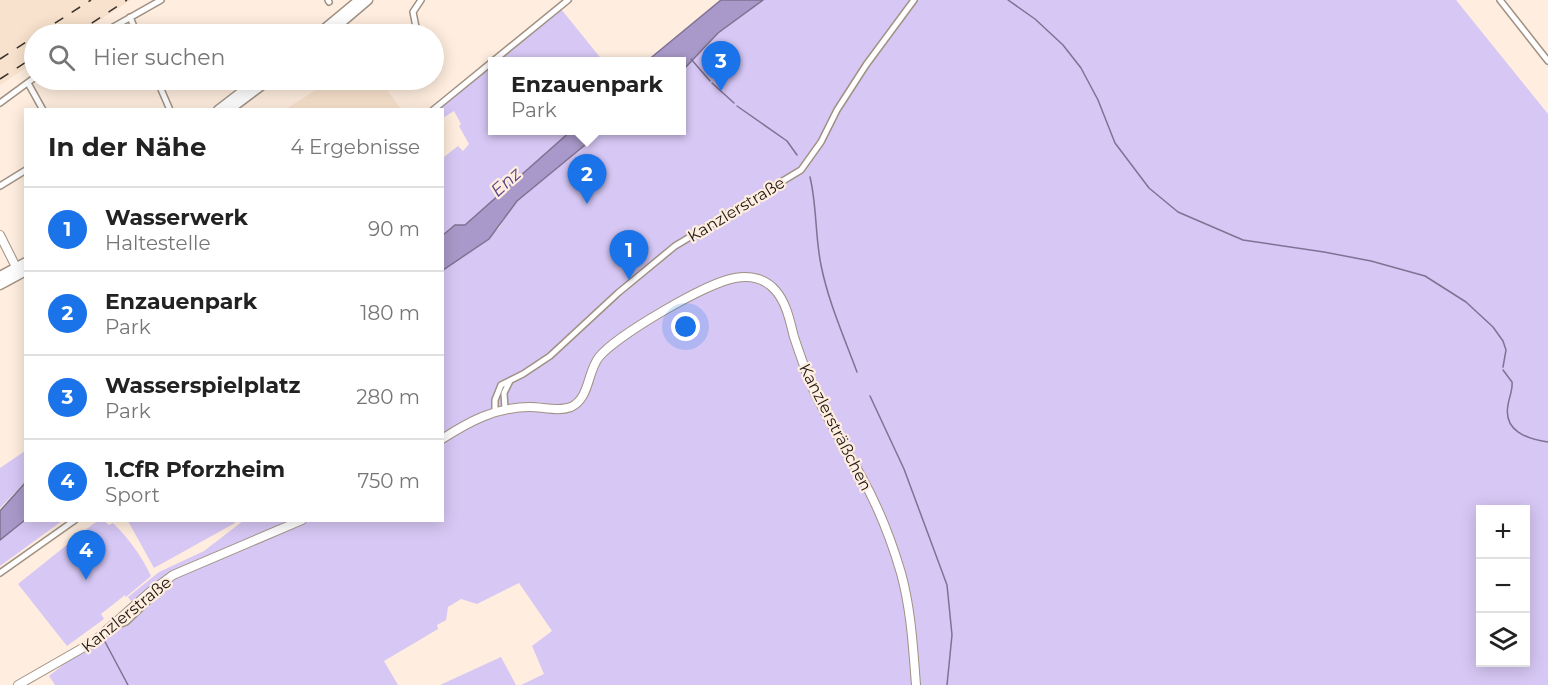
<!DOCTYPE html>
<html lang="de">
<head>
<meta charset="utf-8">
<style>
	:root { --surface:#fff; --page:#f2f2f2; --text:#222; --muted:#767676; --line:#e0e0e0; --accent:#1a73e8 }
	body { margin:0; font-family:Montserrat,sans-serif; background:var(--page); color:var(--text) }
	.controls { position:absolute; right:18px; bottom:18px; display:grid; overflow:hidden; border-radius:0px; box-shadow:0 3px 15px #0003 }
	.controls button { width:54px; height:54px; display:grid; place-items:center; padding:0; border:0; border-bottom:2px solid var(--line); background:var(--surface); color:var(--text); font:30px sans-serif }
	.you { position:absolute; left:686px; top:327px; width:21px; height:21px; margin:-15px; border:4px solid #fff; border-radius:50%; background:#1a73e8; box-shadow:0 0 0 9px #1a73e833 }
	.badge { display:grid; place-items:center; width:39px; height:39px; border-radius:50%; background:var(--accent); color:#fff; font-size:20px; font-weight:700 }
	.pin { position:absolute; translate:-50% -50px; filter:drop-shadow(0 2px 3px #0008) }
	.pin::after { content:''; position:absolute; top:32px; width:21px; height:18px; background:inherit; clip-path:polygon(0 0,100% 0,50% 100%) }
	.popup { position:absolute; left:488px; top:57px; width:198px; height:78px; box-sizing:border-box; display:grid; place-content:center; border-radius:0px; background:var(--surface); filter:drop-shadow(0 2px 4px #0005); font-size:20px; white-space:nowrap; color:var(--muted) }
	.popup b { font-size:22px; color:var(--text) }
	.popup::after { content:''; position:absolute; left:50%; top:100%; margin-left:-12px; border:12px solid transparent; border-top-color:var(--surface) }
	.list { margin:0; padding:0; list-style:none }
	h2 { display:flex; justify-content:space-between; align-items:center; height:78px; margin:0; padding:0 24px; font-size:26px }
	h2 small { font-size:20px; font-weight:400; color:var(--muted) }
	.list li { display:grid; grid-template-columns:39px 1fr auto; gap:18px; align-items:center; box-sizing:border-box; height:84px; padding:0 24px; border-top:2px solid var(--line) }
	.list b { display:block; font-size:22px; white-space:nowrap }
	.list p { margin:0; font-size:20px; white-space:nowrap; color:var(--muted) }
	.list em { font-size:20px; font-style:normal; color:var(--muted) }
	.icon { flex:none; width:33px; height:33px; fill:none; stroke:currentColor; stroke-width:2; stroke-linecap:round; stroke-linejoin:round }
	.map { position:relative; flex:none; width:1548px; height:685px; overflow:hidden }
	.search { position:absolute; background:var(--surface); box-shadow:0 3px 15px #0003; left:24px; top:24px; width:420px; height:66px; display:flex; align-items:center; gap:15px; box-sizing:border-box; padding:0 21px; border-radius:33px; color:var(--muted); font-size:22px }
	.panel { position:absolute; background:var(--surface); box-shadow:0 3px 15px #0003; left:24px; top:108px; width:420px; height:414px; border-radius:0px }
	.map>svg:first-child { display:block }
	.built { fill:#f8e2cd }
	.green { fill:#d6c7f4; fill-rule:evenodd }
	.water { fill:#a999ca; stroke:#7f7293; stroke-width:1.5 }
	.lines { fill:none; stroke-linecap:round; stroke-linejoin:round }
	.stream { stroke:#7f7293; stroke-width:1.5 }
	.minor-casing { stroke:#a09183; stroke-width:8 }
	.secondary-casing { stroke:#a09183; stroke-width:10 }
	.primary-casing { stroke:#a09183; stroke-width:11 }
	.minor { stroke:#fff; stroke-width:5 }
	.secondary { stroke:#fff; stroke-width:8 }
	.primary { stroke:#fff; stroke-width:8 }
	.rail { stroke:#3b332d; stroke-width:1.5; stroke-dasharray:10 10; stroke-linecap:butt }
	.labels { text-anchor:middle; stroke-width:4.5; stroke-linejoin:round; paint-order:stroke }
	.street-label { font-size:16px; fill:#1d1712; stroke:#ffeedf }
	.water-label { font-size:18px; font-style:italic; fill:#5e4785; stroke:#ffeedf }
</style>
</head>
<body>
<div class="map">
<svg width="1548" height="685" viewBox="0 0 1548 685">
	<rect width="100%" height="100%" fill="#ffeedf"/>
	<path class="built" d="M 0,0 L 131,0 L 78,34 L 34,34 L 34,63 L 0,85 Z
		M 331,80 L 380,80 L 401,109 L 286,109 Z"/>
	<path class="green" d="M 763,0 L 1456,0 L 1548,114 L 1548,685 L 521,685 L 544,674 L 532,646 L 552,631 L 519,583 L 477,604 L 461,599 L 448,607 L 446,620 L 437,625 L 438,629 L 384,661 L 398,685 L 55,685 L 49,676 L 73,657 L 110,634 L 136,608 L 128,597 L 159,572 L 204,551 L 243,521 L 442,520 L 443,270 L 499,228 L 510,209 L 517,201 L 602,131 L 682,130 L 682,71 L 718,33 ZM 1480,510 L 1526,510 L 1526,662 L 1480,662 Z
		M 561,9 L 603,61 L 495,62 L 554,14 Z
		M 492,64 L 492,130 L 572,131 L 465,225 L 455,225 L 443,235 L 443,156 L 444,157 L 458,146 L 463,151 L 469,144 L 459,126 L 461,124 L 454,111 L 443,118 L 442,110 L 436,110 Z
		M 25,451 L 25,482 L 0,508 L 0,468 Z
		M 25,520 L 62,521 L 0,566 L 0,540 Z
		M 101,520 L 104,521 L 109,525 L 113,523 C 129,539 141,555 151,576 L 126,597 L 125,595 L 101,614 L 104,619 L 67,646 L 18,584 L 93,524 Z
		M 234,521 L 235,523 L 154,568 L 128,521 Z
		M 501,657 L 516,685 L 440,685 Z"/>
	<path class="water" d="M 721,0 L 763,0 L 718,33 L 682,71 L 682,62 L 647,61 Z
		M 572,130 L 602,131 L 517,201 L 489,239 L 443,270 L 443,235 L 455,225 L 465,225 Z
		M 25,483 L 25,520 L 0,540 L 0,511 Z"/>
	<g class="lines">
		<path class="stream" d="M 1008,0 L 1035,19 L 1063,45 L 1081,68 L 1098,100 L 1115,143 L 1149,188 L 1178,212 L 1243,240 L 1324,252 L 1371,261 L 1425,276 L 1466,302 L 1493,327 L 1503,341 L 1506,350 L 1503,367
			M 691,59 L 710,81
			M 712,83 L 734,103
			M 737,106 L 787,141 L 797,155
			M 810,177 C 817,206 815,236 821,265 C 828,301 844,337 857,372
			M 1503,370 L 1512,382 C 1513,390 1509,397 1508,405 C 1503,431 1527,439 1548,442
			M 870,396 L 904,469 L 947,585 L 952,635 L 947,685
			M 103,638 L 128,685"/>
		<defs>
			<path id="minor" d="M 328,0 L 329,2
				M 1500,0 L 1548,61
				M 130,17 L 137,34
				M 101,34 L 161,0
				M 406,34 L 416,27 L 413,12 L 421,0
				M 157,80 L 170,110
				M 28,83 L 43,110
				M 0,103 L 34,78
				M 433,110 L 568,0
				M 0,186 L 26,170
				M 505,409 L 504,393 L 510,381
				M 495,411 L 495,400 L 501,385 L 523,374 L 550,356 L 618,293 L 675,246 L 801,170 L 821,142 L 837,110 L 866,65 L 914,0
				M 0,573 L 75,520
				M 110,628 L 126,622 L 153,596"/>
			<path id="secondary" d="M 0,235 L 18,271
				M 442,439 C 470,421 496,407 530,407 C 543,407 558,412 571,407 C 590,398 587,372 599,357 C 617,335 708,282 735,278 C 751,275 766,279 776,291 C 787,304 790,322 794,337 C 800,355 806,372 813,389 C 827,419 845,447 861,476 C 878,506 891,539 901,573 C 911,609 913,647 916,685
				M 18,685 L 93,642 L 150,592 L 173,575 L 302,520"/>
			<path id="primary" d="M 318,34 L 359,0
				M 328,34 L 368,0
				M 218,110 L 257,80
				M 229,110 L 269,80
				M 0,276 L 26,262
				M 0,285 L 26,271"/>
		</defs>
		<use href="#minor" class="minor-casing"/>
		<use href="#secondary" class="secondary-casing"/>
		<use href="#primary" class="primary-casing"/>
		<use href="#minor" class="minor"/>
		<use href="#secondary" class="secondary"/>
		<use href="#primary" class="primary"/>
		<path class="rail" d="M 38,34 L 91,0
			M 75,34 L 127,0
			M 0,59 L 34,37
			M 0,79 L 34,57"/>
	</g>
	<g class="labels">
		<g class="street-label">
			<text transform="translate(736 209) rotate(-31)" y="6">Kanzlerstraße</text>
			<text transform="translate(836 427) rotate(63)" y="6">Kanzlersträßchen</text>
			<text transform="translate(126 614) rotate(-39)" y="6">Kanzlerstraße</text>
		</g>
		<g class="water-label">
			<text transform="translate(506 182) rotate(-42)" y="6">Enz</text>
		</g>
	</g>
</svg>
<div class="controls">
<button>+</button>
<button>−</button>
<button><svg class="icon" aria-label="layers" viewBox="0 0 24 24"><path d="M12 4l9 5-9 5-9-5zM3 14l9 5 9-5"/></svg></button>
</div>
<div class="you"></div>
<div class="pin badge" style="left:629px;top:280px">1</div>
<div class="pin badge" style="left:587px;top:204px">2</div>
<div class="popup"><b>Enzauenpark</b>Park</div>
<div class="pin badge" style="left:721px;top:91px">3</div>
<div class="pin badge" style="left:86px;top:580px">4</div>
<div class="search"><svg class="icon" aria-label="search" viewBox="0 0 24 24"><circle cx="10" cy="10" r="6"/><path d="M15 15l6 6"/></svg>Hier suchen</div>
<section class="panel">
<h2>In der Nähe<small>4 Ergebnisse</small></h2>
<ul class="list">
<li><span class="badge">1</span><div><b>Wasserwerk</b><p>Haltestelle</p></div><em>90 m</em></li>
<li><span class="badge">2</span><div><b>Enzauenpark</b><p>Park</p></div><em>180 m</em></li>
<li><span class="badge">3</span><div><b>Wasserspielplatz</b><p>Park</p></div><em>280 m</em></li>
<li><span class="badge">4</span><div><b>1.CfR Pforzheim</b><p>Sport</p></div><em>750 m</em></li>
</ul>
</section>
</div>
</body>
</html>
